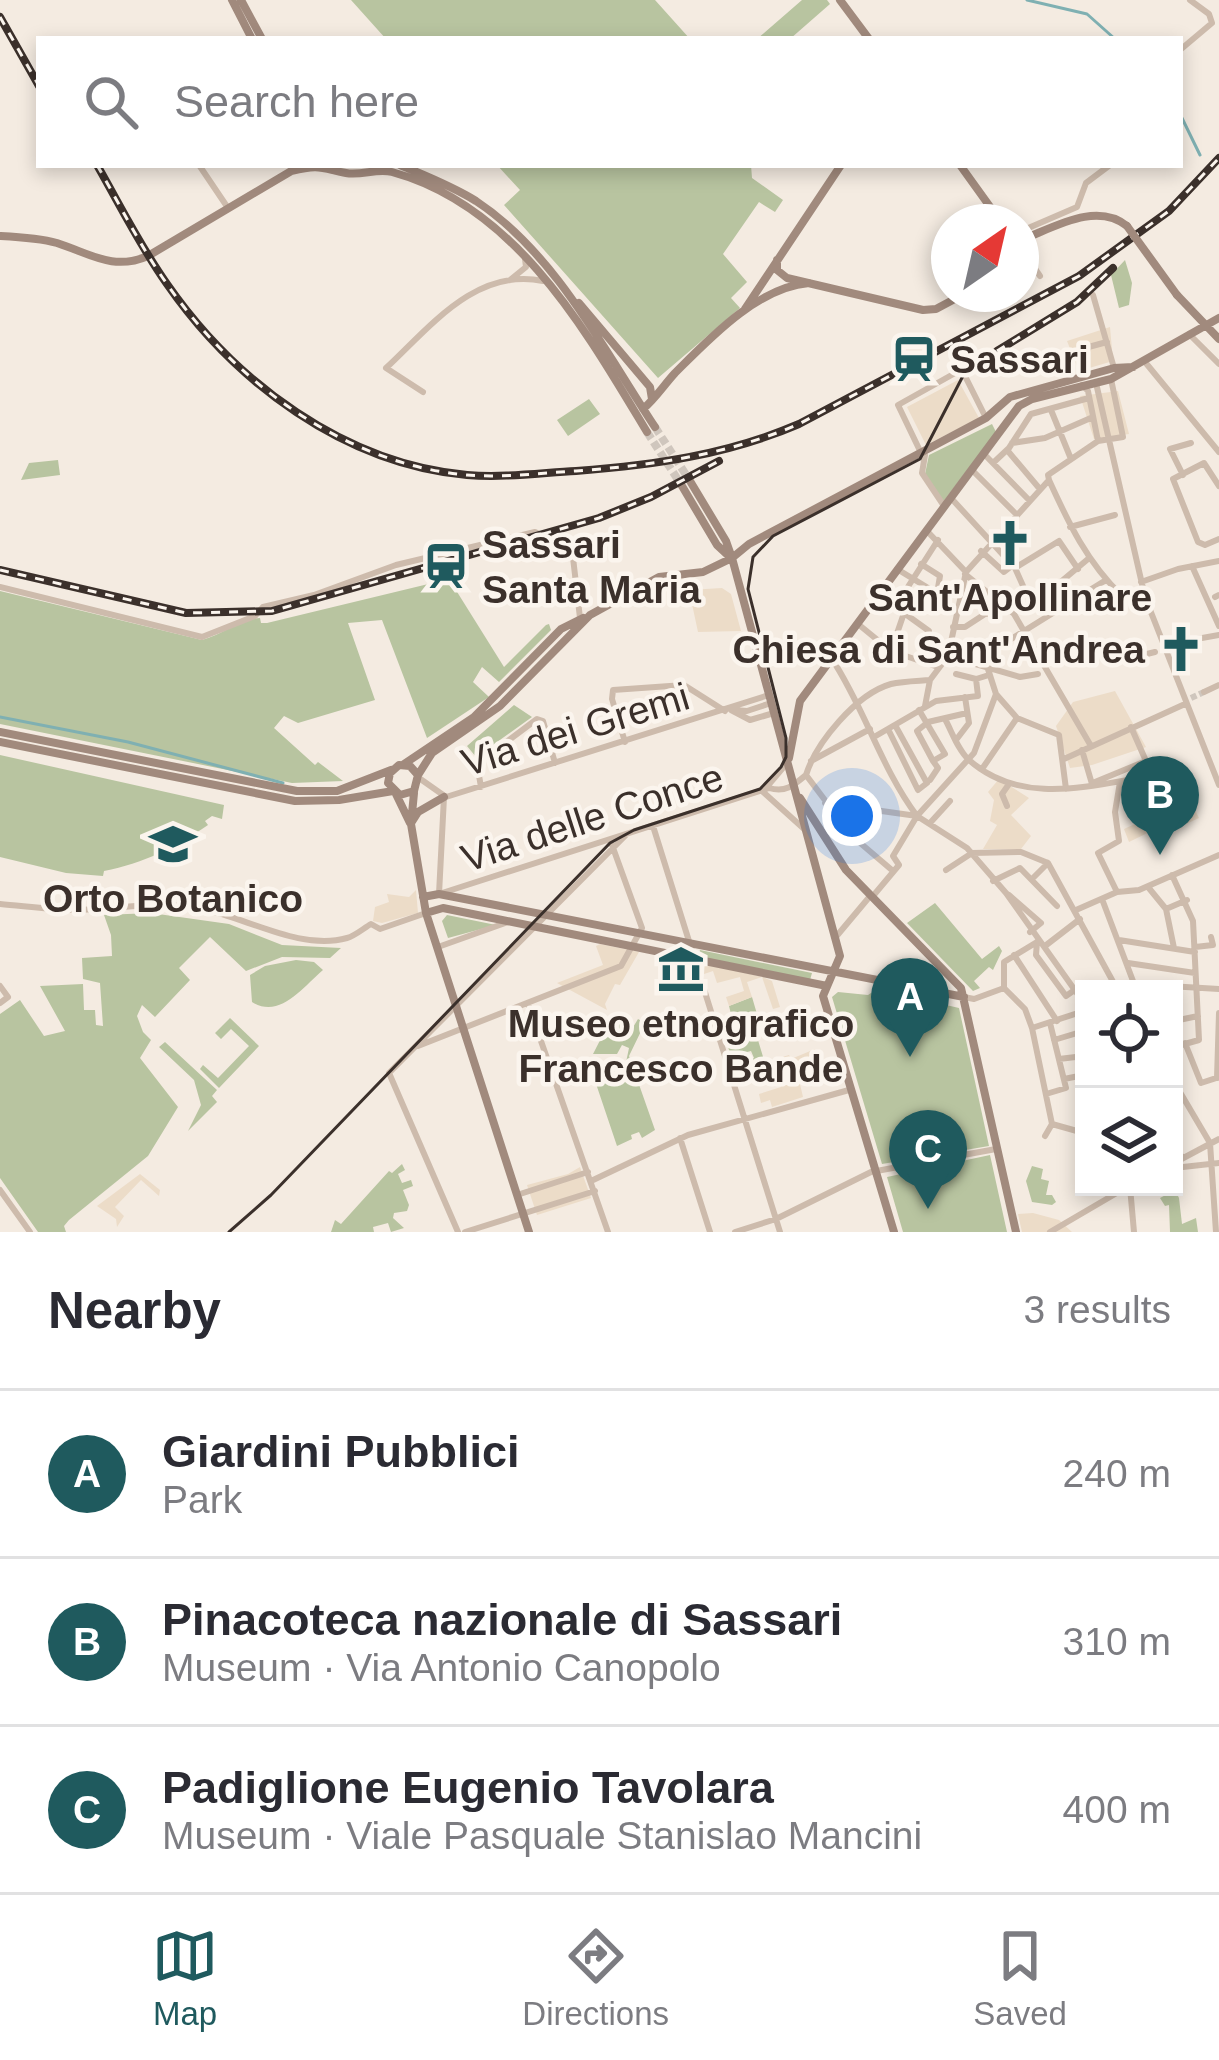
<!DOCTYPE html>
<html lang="en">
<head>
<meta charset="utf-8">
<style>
	:root { --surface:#fff; --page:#f7f7f7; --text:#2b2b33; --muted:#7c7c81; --line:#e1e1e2; --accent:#1f5a5e }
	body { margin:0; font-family:Arial,sans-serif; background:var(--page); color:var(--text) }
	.controls { position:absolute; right:36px; bottom:36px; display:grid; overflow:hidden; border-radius:0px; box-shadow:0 6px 18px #0003 }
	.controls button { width:108px; height:108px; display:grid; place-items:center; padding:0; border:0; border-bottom:3px solid var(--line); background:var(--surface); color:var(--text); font:60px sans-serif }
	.compass { position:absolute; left:931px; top:204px; width:108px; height:108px; border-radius:50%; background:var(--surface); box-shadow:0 6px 18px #0003; rotate:34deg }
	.you { position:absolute; left:852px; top:816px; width:42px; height:42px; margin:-30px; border:9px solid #fff; border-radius:50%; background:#1a73e8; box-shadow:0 0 0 18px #1a73e833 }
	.badge { display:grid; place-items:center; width:78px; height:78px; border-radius:50%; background:var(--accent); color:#fff; font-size:39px; font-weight:700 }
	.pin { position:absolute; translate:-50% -99px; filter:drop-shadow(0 3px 6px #0008) }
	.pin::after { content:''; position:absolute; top:63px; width:42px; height:36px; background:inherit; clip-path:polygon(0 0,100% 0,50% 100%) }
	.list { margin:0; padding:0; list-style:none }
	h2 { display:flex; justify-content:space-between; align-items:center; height:156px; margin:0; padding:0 48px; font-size:51px }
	h2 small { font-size:39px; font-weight:400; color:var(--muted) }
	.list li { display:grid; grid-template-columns:78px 1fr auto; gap:36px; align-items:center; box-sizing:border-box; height:168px; padding:0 48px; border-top:3px solid var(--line) }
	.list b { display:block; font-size:45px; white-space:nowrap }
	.list p { margin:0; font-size:39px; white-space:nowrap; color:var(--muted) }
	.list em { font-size:39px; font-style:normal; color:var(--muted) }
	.icon { flex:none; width:66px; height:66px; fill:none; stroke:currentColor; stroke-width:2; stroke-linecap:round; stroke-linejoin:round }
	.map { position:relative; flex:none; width:1219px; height:1232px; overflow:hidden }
	.search { position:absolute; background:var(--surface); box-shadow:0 6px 18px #0003; left:36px; right:36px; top:36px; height:132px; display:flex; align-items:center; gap:30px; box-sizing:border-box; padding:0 42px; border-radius:0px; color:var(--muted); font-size:45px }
	.sheet { height:660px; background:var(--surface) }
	nav { display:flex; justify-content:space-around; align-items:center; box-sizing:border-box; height:168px; border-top:3px solid var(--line); background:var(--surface); font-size:33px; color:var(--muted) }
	nav a { display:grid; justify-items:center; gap:6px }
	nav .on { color:var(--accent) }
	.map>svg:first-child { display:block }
	.green { fill:#b8c4a0 }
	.plaza { fill:#ecdcc8 }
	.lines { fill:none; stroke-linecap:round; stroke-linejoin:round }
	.stream { stroke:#7fb0b2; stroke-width:3 }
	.street-tunnel { stroke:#cfc6bd; stroke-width:6; stroke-dasharray:6 3; stroke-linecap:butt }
	.secondary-tunnel { stroke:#cfc6bd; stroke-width:8; stroke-dasharray:8 4; stroke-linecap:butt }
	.street { stroke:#cdbbac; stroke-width:6 }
	.secondary { stroke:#a18a7d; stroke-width:8 }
	.tram { stroke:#3b302b; stroke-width:3 }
	.rail-casing { stroke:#3b302b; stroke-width:8 }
	.rail { stroke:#fbf5ee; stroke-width:3; stroke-dasharray:9; stroke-linecap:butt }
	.secondary-bridge { stroke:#a18a7d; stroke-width:8 }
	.labels { text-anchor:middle; stroke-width:9; stroke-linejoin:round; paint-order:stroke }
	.poi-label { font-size:39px; font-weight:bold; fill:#3b302b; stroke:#fbf5ee }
	.street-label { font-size:39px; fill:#3b302b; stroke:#fbf5ee }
</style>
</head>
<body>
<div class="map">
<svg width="1219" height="1232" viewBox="0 0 1219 1232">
	<rect width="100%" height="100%" fill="#f4ebe1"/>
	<path class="green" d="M 351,0 L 655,0 L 690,39 L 386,39 Z
		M 802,0 L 827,0 L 830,4 L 790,39 L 757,39 Z
		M 497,165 L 751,165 L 752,178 L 783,200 L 775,212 L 759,202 L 723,254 L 747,282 L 731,298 L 740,308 L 658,378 L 504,205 L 520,190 Z
		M 1125,260 L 1132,283 L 1129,305 L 1119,308 L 1111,275 Z
		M 589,399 L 600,414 L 568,436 L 557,420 Z
		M 992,424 L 996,432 L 943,502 L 925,474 L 929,455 Z
		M 58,460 L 60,475 L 21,480 L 29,463 Z
		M 449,579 L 504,667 L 546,625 L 549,624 L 551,630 L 499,682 L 482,667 L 473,682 L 489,697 L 427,738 L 382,620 L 348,623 L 375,700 L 298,723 L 284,716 L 274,728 L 315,765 L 318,762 L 343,781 L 292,783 L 0,724 L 0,591 L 202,640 C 224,634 238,620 260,618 L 261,623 L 267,623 Z
		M 514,705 L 532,717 L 476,757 L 467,746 Z
		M 0,755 L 224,805 L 222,819 L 212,816 L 205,821 L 208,825 C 174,848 144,863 104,871 L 103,876 L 66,873 L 0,857 Z
		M 935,903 L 982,959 L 999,946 L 1002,951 L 993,970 L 989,967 L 974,981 L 980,988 L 973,991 L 907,923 Z
		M 151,913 L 229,924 L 282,945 L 341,948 L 330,958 L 282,957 L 246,971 L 210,937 L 179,968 L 190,980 L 155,1017 L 142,1005 L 137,1016 L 143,1032 L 151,1040 L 140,1058 L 178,1107 L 148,1156 L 69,1220 L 64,1226 L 66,1232 L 38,1232 L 0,1178 L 0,1014 L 20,1000 L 44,1036 L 65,1031 L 40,986 L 83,984 L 84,1010 L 95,1010 L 96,1025 L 103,1026 L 100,983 L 83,979 L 82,958 L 112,956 L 111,935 L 104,915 Z
		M 447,915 L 496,925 L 448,938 L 442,921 Z
		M 700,950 L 812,973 L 810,980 L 698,957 Z
		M 296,960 L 314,962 L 323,970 C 302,988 280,1019 252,1002 L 250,975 L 265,966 Z
		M 877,989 L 959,1008 L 989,1146 L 882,1164 L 832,997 L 838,992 L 868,995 Z
		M 752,997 L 757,1014 L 751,1017 L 764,1060 L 750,1064 L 748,1060 L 754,1058 L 751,1051 L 731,1056 L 719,1019 L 731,1014 L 729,1006 Z
		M 613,1015 L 619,1018 L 618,1023 L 632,1029 L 638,1019 L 645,1023 L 629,1056 L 655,1130 L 642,1138 L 639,1132 L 631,1135 L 632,1139 L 617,1146 L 590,1066 L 625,1067 L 629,1048 L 622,1045 L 617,1054 L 593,1054 Z
		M 230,1018 L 259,1046 L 219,1088 L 200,1069 L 203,1065 L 218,1078 L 249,1046 L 231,1029 L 221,1039 L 215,1033 Z
		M 165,1042 L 217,1090 L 212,1096 L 217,1102 L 188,1131 L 201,1105 L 194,1080 L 159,1047 Z
		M 990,1155 L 1007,1232 L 903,1232 L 887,1177 Z
		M 402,1164 L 405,1170 L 398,1174 L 402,1183 L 411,1180 L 413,1186 L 403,1190 L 409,1205 L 407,1211 L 394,1213 L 393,1218 L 404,1228 L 391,1232 L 388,1223 L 373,1227 L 374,1232 L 331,1232 L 335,1220 L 341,1224 L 389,1171 L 392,1173 Z
		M 1032,1166 L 1043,1169 L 1041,1179 L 1049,1181 L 1046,1195 L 1052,1195 L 1056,1202 L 1052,1205 L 1032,1202 L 1026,1181 Z
		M 1175,1190 L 1179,1198 L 1182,1224 L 1196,1218 L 1198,1232 L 1170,1232 L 1169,1205 L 1165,1206 L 1160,1198 Z"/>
	<path class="plaza" d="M 1110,327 L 1113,361 L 1079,371 L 1067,341 Z
		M 958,380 L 979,418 L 926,445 L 907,407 Z
		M 1118,391 L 1129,434 L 1094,439 L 1080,396 Z
		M 722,588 L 731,594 L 741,631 L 698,632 L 689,590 Z
		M 1115,691 L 1146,747 L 1092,765 L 1070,768 L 1056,726 L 1073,702 Z
		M 999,779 L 1029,798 L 1011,815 L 1031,836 L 1021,849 L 983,849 L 997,825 L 990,821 L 994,800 L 988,792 Z
		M 1184,801 L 1187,811 L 1194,808 L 1199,818 L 1173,830 L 1168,823 L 1129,842 L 1124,829 Z
		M 416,890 L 418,913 L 382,923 L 373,921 L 375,907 L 389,902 L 387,894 L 409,897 Z
		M 600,944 L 639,952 L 620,985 L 615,984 L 605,1004 L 607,1010 L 557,983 L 603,965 L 596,946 Z
		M 705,964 L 763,977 L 772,981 L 780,1007 L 773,1009 L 762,977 L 747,982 L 752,997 L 729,1006 L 726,997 L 744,991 L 740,977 L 717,983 L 713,971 L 704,974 Z
		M 815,1049 L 817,1055 L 811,1057 L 815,1069 L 822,1067 L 825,1075 L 799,1080 L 803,1097 L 772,1107 L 770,1100 L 761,1103 L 759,1094 L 781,1087 L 773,1060 L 789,1055 L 791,1059 Z
		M 580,1167 L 591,1198 L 537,1215 L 527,1185 L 568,1174 Z
		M 140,1174 L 160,1190 L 159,1196 L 141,1180 L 115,1207 L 124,1216 L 117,1227 L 116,1219 L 97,1206 Z
		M 1033,1213 L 1059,1220 L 1072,1232 L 1022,1232 L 1018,1214 Z"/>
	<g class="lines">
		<path class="stream" d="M 1027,0 L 1087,14 L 1115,39
			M 1180,114 L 1200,155
			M 0,717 L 128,742 L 283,783"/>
		<path class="street-tunnel" d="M 1191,698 L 1204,692"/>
		<path class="secondary-tunnel" d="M 655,427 L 690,481
			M 647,432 L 682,486"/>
		<path class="street" d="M 1180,50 L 1212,23 L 1209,14 L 1190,0
			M 199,165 L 228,208
			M 1021,236 L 1026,229 L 1077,207 L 1086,183 L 1110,165
			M 1021,248 L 1040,276
			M 510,280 L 526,267 L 525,259
			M 1093,295 L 1114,368
			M 1189,334 L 1219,364
			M 1145,362 L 1219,452
			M 1088,375 L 1081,349 L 1107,342
			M 1111,379 L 1123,437 L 1098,441 L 1048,475 L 1049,480 C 1069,524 1087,562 1122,596 L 1143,588
			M 1096,383 L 1145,597 L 1219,785
			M 1082,385 L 1088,391 L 1098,441
			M 423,392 L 386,368 C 430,327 476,267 543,281
			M 1051,410 L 1071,459
			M 1012,443 L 1045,438 L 1093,417
			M 1007,450 L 1039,488
			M 984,454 L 1029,500
			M 922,455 L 898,405 L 957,372 L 964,374 L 986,418
			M 925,455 L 922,473 L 944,506
			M 993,463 L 1009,448 L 1031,414 L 1089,398
			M 972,470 L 1015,513
			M 1183,475 L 1170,449 L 1191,443
			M 1219,486 L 1204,463 L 1173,479 L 1198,542 L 1205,545 L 1219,539
			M 951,498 L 1015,568 L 1032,606 L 1088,559
			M 1070,527 L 1115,515
			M 927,531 L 966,572
			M 981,551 L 1004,572 L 1013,565
			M 1192,566 L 1219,626
			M 1015,568 L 1059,541 L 1078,569
			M 897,569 L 938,594
			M 965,574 L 1014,614 L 1091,746
			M 1141,582 L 1178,569 L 1219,561
			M 0,587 L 202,637 L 255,616 L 263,607 L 314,595 L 396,565 L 535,532 L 572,549 L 580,618
			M 904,593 L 938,540
			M 1215,597 L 1219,595
			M 904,613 L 929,631 L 928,641 L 949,645
			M 858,624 L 891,651 L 938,667
			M 953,627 L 965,627 L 985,614 L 1011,611
			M 1163,645 L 1219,635
			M 891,651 L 904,613 L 904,593 L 934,611 L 940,576 L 921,564
			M 1108,655 L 1113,654 L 1118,661 L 1155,652
			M 948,656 L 1020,677 L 1038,674
			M 832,659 C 865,709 881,768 917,816
			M 956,674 L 976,679 L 989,675
			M 1204,692 L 1219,685
			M 996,694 L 1017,718 L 1059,735 L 1066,789
			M 925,706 L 930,680 L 948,656 L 966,572 L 1049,480
			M 731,710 L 750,720 L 774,713
			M 734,710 L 747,711 L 771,703
			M 919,710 L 945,754 L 933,761 L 938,768 L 930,780
			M 945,719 C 952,732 958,750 969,760 C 1021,806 1088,786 1150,776
			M 888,729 L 918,790 L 927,783 L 895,725
			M 874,737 L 936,701 L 978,696 L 976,679
			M 956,740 L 969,723 L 965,697
			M 625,742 L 612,699 L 613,690 L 684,685 L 725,711
			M 1082,750 L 1092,784
			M 1064,759 L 1185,704
			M 811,761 L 870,729
			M 933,761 L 917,731 L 928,722 L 967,713
			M 982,769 L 1017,718
			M 806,775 C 816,743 856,694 891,684 C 903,681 917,681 930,680
			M 806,775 L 852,836 L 893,871
			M 419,778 L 446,797 L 769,695
			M 1141,778 L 1148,807
			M 1095,782 L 1146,761 L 1131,727
			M 481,787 L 477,764 L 537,719 L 543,721 L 555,763
			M 765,789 L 787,763
			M 762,791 L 803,828
			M 444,797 L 439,894 L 769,788 C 785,793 793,786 806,775
			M 825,803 L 917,816 L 967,848 L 1006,893 L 1084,1003
			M 1007,806 L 1002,794 L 1009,784
			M 1140,811 L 1160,801
			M 930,823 L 950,801
			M 653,826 L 780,1232
			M 972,853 L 1021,852 L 1048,863 L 1117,989
			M 946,870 L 972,853
			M 1172,875 L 1193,921 L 1199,1040 L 1174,1047
			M 1032,879 L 1048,863
			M 993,881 L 1020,868 L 1057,906
			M 1148,887 L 1166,909 L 1174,948
			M 1117,892 L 1098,853 L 1119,841 L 1115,812 L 1120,782
			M 1009,895 L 1041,923 L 1030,932
			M 873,896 L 899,865 L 893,856 L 917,816 L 974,753 L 996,694 L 987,666 L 995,649 L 1106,580
			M 1102,899 L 1136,989
			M 0,904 C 24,906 50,910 74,910 C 119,910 158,899 203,909 C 247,918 301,951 347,938 C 355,936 364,928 371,924 L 380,929 L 426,913
			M 1166,909 L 1187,900
			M 1076,910 L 1117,892 L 1139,890 L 1219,855
			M 835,938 L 871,895
			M 1119,940 L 1195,952
			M 1037,942 L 1036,955 L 1066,996 L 1076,989
			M 1045,946 L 1080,919
			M 438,947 L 508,922
			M 1195,947 L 1213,945 L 1211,937
			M 1014,955 L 1057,1021
			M 1128,963 L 1195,973
			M 0,986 L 8,997 L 0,1003
			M 1004,988 L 1004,962 L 1037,942
			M 1136,989 L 1152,985 L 1219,989
			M 964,997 L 974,999 L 1004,988 L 1025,1009 L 1032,1028 L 1052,1124 L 1045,1136
			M 528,1004 L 608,1232
			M 1174,1021 L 1198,1016
			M 1032,1028 L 1084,1011
			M 1054,1040 L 1084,1031
			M 1185,1043 L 1201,1083 L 1219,1077
			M 418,1046 L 621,966 L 642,928 L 612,845
			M 1059,1059 L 1084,1056
			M 1217,1078 L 1219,1013
			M 1064,1079 L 1084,1075
			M 1174,1082 L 1210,1143 L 1216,1232
			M 1046,1094 L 1066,1088 L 1050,1023
			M 1052,1124 L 1084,1133
			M 680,1138 L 710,1232
			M 1174,1141 L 1182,1158
			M 1174,1163 L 1219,1139
			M 1174,1168 L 1219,1163
			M 591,1181 L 688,1135 L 849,1090
			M 1130,1187 L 1134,1232
			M 0,1190 L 30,1232
			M 517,1195 L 588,1172
			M 458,1232 L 389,1073 L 626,835
			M 465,1232 L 595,1191
			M 735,1232 L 776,1219 L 871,1172 L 996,1149
			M 1050,1232 L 1127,1187"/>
		<path class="secondary" d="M 232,0 L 252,39
			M 241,0 L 262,39
			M 840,0 L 869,39
			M 400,165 C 426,176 452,186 476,201 C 555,253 604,350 655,427
			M 960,165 L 1001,222
			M 292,171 C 319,164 321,168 346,173 C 361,176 377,168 392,172 C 516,206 585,329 647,432
			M 0,236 C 19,237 39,238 57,243 C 91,254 113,271 148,256 L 293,170
			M 1021,240 C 1053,228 1096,201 1127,226
			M 777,260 L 777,270 L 787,278 L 923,310 L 936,309 L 964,294
			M 1177,295 L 1219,339
			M 579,303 L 650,387 L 652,399
			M 745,309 L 841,165
			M 643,409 C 655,399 664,385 675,373 C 710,338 758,287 809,283
			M 690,481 L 726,541 L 732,558 L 840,956 L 823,996 L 894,1232
			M 682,486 L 717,545 L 731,558
			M 0,732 L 297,791 L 337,791 L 391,770
			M 0,742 L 295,801 L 339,800 L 393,791
			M 789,758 L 800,701 L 1019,406 L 1032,399 L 1111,379 L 1219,318
			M 404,764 L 474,717 L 561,629 L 583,618
			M 418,775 L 410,766 L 399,765 L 390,773 L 388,783 L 400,795 L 414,791 L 418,775 L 432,753 L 500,706 L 590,615 L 659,577 L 703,572 L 732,558 L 749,544 L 986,418 L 1010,397 L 1114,368 L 1133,367
			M 414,793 L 411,824 L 426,913 L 529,1232
			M 396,794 L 410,823
			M 800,798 L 846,870 L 961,988 L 1016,1232
			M 411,823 L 418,812 L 444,797
			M 423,897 L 439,894 L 964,997
			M 426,913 L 443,908 L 827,986"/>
		<path class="tram" d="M 229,1232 L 271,1195 L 610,843 L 634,830 L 760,789 L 781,767 L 786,757 L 786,738 L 748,589 L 753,557 L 773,536 L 920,459 L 965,372 L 997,351"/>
		<defs>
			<path id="rail" d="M 0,17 L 39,86
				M 97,165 C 120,205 140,246 167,284 C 235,382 344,464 467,475 C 503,478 540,473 576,471 C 654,465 727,455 799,424 L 1079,276 L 1169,211 L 1219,158
				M 997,351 L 1077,302 L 1113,268
				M 0,570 L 186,613 L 272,611 L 599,518 L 651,497 L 719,461"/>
		</defs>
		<use href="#rail" class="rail-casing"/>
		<use href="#rail" class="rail"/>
		<path class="secondary-bridge" d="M 1127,226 L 1177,295"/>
	</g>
	<defs>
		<symbol id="station-bare" viewBox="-9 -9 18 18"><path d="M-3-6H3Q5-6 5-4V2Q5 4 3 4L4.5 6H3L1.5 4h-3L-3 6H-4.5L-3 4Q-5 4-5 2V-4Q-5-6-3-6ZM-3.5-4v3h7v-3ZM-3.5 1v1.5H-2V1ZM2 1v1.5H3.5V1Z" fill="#1f5a5e" stroke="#fbf5ee" stroke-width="2.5" paint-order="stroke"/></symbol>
		<symbol id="church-bare" viewBox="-9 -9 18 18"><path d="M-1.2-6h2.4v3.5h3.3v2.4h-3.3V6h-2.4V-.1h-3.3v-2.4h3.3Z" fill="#1f5a5e" stroke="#fbf5ee" stroke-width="2.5" paint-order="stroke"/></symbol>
		<symbol id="university-bare" viewBox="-9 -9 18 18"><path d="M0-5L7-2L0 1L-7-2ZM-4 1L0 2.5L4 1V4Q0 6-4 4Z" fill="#1f5a5e" stroke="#fbf5ee" stroke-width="2.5" paint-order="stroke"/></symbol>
		<symbol id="museum-bare" viewBox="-9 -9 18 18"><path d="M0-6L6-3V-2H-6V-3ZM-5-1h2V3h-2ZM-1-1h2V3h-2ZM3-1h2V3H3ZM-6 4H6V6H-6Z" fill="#1f5a5e" stroke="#fbf5ee" stroke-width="2.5" paint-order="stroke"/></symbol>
	</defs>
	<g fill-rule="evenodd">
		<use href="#station-bare" x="881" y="326" width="66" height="66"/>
		<use href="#church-bare" x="977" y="510" width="66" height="66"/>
		<use href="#station-bare" x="413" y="533" width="66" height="66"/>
		<use href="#church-bare" x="1148" y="616" width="66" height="66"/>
		<use href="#university-bare" x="140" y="811" width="66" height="66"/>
		<use href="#museum-bare" x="648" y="936" width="66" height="66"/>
	</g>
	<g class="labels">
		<g class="poi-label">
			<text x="950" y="373" text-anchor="start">Sassari</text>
			<text x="482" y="558" text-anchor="start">Sassari<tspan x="482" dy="45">Santa Maria</tspan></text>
			<text x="1010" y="611">Sant'Apollinare</text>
			<text x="1145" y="663" text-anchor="end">Chiesa di Sant'Andrea</text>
			<text x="173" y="912">Orto Botanico</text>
			<text x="681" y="1037">Museo etnografico<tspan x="681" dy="45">Francesco Bande</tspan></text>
		</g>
		<g class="street-label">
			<text transform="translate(575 729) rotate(-17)" y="14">Via dei Gremi</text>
			<text transform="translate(592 817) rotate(-18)" y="14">Via delle Conce</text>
		</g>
	</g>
</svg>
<div class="controls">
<button><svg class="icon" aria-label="locate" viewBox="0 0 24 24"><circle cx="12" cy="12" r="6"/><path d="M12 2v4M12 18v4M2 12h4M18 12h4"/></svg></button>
<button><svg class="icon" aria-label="layers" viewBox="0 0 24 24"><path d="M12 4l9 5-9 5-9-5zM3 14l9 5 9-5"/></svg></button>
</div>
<svg class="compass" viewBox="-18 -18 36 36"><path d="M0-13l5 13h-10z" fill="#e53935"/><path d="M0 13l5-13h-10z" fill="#7c7c81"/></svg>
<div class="you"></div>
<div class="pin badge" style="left:910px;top:1057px">A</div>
<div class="pin badge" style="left:1160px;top:855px">B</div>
<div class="pin badge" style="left:928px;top:1209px">C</div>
<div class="search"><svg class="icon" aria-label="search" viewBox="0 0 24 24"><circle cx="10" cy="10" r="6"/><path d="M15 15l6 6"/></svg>Search here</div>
</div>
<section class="sheet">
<h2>Nearby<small>3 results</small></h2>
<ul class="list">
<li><span class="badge">A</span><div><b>Giardini Pubblici</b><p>Park</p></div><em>240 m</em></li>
<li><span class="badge">B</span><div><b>Pinacoteca nazionale di Sassari</b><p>Museum · Via Antonio Canopolo</p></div><em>310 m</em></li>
<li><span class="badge">C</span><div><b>Padiglione Eugenio Tavolara</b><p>Museum · Viale Pasquale Stanislao Mancini</p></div><em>400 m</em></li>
</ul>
</section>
<nav>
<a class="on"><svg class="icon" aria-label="map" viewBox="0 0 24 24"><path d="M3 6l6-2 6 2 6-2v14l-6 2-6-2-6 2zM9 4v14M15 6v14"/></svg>Map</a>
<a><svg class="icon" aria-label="directions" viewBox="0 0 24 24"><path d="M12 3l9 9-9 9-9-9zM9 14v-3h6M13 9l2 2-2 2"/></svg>Directions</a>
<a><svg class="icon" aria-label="saved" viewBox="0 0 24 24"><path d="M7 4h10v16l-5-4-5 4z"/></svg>Saved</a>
</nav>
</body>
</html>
